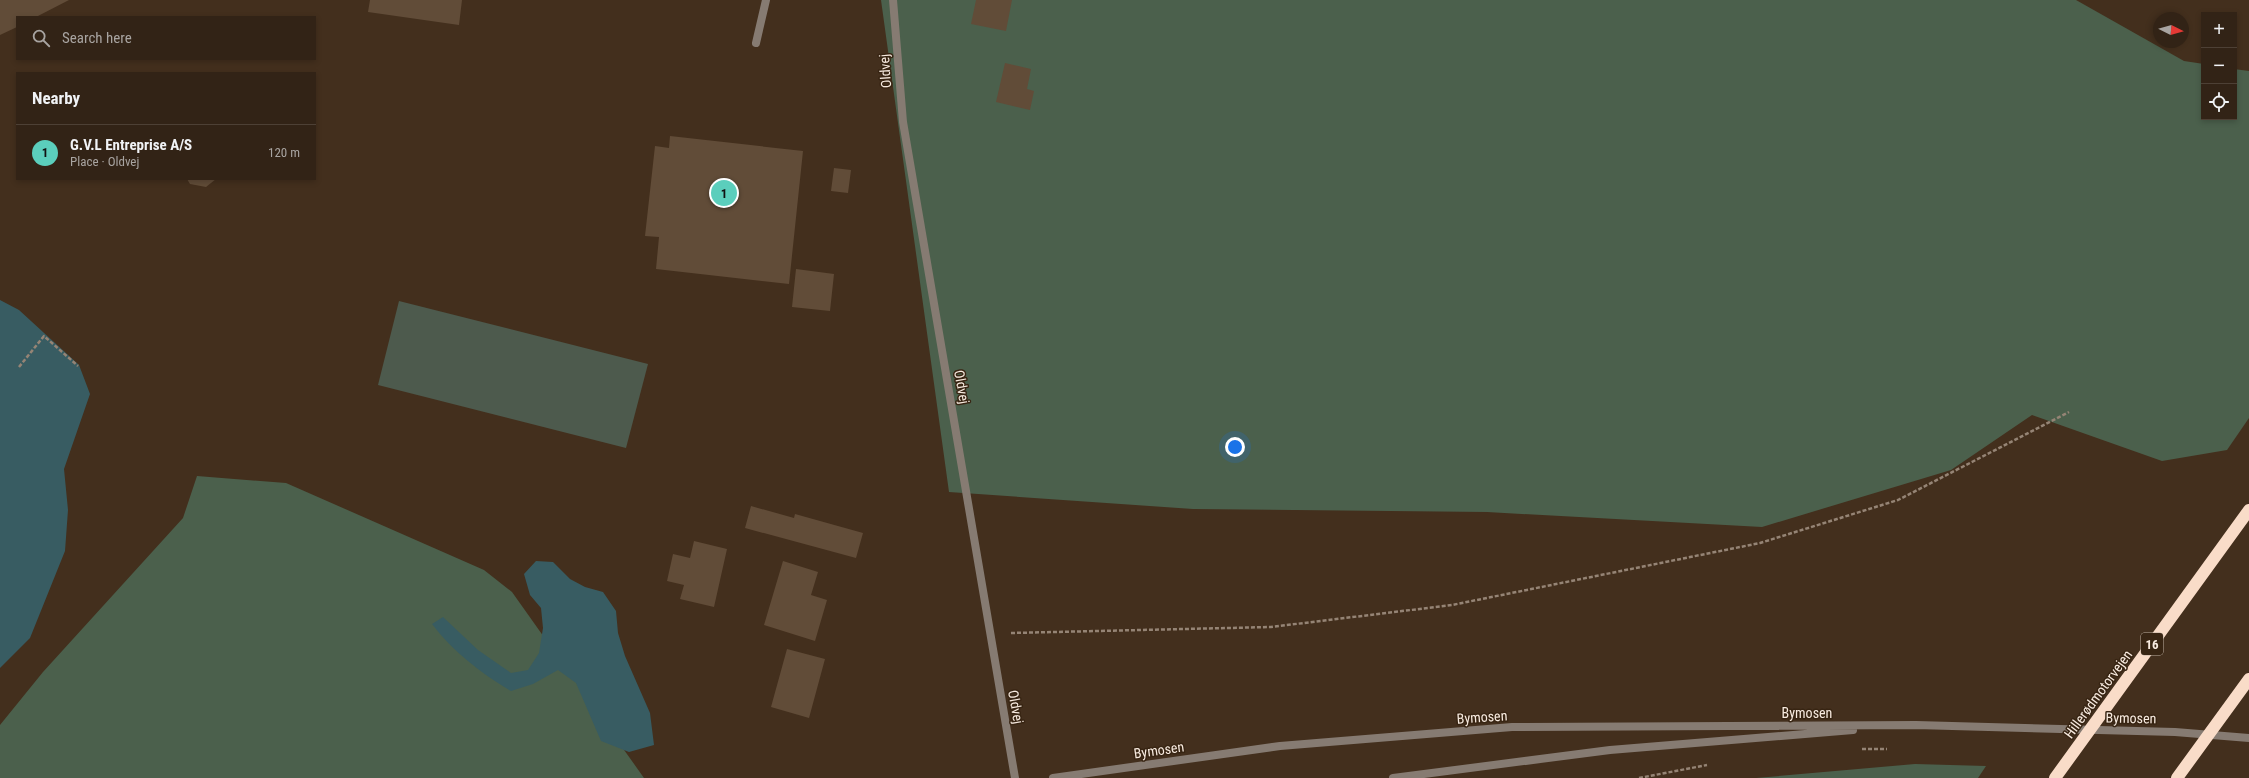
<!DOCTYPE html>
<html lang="en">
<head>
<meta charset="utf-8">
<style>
	:root { --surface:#322316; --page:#3a2b1f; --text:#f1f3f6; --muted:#a8a4a1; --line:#4d4035; --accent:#5bcebc }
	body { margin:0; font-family:"Roboto Condensed",sans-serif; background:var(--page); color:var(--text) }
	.controls { position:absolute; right:12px; top:12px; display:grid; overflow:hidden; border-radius:0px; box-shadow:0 2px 6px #0003 }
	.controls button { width:36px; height:36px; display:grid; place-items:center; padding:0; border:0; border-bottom:1px solid var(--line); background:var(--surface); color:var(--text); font:20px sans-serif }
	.compass { position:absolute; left:2153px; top:12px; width:36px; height:36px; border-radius:50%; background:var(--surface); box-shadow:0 2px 6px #0003; rotate:95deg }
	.you { position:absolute; left:1235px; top:447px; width:14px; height:14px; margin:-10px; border:3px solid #fff; border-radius:50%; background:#1a73e8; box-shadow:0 0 0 6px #1a73e833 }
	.badge { display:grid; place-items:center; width:26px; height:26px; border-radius:50%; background:var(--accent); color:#111; font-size:13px; font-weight:700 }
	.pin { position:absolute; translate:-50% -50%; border:2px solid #fff; box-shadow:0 1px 4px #0006 }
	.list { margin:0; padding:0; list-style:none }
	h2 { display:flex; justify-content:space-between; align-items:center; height:52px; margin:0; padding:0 16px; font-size:17px }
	h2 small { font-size:13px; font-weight:400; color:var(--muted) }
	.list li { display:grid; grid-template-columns:26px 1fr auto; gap:12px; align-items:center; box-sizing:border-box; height:56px; padding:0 16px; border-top:1px solid var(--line) }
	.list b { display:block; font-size:15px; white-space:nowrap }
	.list p { margin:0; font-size:13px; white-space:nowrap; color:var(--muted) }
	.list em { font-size:13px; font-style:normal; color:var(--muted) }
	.icon { flex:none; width:22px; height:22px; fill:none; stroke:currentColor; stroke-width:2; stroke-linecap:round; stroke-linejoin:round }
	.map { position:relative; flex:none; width:2249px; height:778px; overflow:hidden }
	.search { position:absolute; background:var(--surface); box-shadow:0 2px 6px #0003; left:16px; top:16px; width:300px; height:44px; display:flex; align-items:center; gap:10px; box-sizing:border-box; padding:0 14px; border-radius:0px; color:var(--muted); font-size:15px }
	.panel { position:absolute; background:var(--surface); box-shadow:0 2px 6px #0003; left:16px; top:72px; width:300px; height:108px; border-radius:0px }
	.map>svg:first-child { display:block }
	.green { fill:#4d5a4d }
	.forest { fill:#4b604c }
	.water { fill:#385c62 }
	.building { fill:#614c38 }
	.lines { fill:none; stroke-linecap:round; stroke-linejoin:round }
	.path { stroke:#958475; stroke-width:2.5; stroke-dasharray:4 2; stroke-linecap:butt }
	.service { stroke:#867b72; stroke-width:8 }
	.minor { stroke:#867b72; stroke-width:8 }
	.tertiary { stroke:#867b72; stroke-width:8 }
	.motorway { stroke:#f9dcc8; stroke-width:12 }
	.labels { text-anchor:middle; stroke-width:3; stroke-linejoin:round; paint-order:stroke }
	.shield { fill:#382513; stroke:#beb0a2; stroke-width:1 }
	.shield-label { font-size:13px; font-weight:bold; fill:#f8ebe0 }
	.street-label { font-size:14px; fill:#f8ebe0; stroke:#382513 }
</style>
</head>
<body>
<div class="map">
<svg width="2249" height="778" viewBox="0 0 2249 778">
	<rect width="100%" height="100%" fill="#432f1d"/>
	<path class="green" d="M 399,301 L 648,364 L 626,448 L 378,385 Z"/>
	<path class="forest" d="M 881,0 L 2076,0 L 2184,61 L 2204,64 L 2204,117 L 2234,117 L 2234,69 L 2249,71 L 2249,418 L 2227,450 L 2162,461 L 2032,415 L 1951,470 L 1762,527 L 1487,512 L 1193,509 L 949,492 Z
		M 197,476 L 286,483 L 484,570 L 512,592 L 644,778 L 0,778 L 0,725 L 43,672 L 183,518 Z
		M 1915,764 L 1986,766 L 1978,778 L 1756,778 Z"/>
	<path class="water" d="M 0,300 L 19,310 L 79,365 L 90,394 L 64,469 L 68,510 L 65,551 L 30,638 L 0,668 Z
		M 536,561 L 553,562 L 570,579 L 585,587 L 603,592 L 616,611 L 618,633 L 625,656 L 650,713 L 654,745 L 629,752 L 601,741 L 576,683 L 558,670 L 533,684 L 511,691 C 482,674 452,651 432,624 L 443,617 L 478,650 L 511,673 L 528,670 L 539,653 L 543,628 L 541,608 L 530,595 L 524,574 Z"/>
	<path class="building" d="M 0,0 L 69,0 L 36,17 L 17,17 L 17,27 L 0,35 Z
		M 370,0 L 462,0 L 459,25 L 368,12 Z
		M 976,0 L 1012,0 L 1006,31 L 971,24 Z
		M 1005,63 L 1031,69 L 1027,89 L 1034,91 L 1030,110 L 996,102 Z
		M 670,136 L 803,151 L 789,284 L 656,269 L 659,237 L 645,236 L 655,146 L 669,148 Z
		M 834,168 L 851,170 L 848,193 L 831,191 Z
		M 187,179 L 216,179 L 206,187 L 190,184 Z
		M 796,269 L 834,274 L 830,311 L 792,307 Z
		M 751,506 L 794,518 L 795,514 L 863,533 L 856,558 L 745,528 Z
		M 694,541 L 727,549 L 714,607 L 680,599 L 684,585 L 667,581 L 673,554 L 690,558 Z
		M 783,561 L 818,572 L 811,595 L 827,600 L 815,641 L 764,625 Z
		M 787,649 L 825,659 L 809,718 L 771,707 Z"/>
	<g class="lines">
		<path class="path" d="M 19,367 L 44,336 L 78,366
			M 1011,633 L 1271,627 L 1452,605 L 1760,543 L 1898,500 L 2069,412
			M 1862,749 L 1887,749
			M 1639,778 L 1707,765"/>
		<path class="service" d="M 756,43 L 766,0"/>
		<path class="minor" d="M 893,0 L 903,122 L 1015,778"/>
		<path class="tertiary" d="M 1053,778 L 1280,746 L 1512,727 L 1916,725 L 2175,732 L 2249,738
			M 1393,778 L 1610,750 L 1853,730"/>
		<path class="motorway" d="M 2055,778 L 2249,510
			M 2177,778 L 2249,679"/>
	</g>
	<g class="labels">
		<rect class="shield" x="2141" y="633" width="22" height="22" rx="3"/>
		<g class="shield-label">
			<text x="2152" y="649">16</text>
		</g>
		<g class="street-label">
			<text transform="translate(885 71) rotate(-94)" y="5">Oldvej</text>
			<text transform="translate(962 387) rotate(80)" y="5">Oldvej</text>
			<text transform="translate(2098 694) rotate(-54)" y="5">Hillerødmotorvejen</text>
			<text transform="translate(1016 707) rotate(80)" y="5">Oldvej</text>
			<text x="1807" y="718">Bymosen</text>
			<text transform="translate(1482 717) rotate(-4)" y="5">Bymosen</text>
			<text transform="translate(2131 718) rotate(1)" y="5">Bymosen</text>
			<text transform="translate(1159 750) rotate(-8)" y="5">Bymosen</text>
		</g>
	</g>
</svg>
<div class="controls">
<button>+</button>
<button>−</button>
<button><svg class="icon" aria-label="locate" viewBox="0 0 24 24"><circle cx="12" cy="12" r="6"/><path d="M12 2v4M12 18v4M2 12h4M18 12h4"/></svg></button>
</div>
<svg class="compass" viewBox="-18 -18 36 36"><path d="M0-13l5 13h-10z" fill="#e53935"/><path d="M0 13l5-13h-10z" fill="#a8a4a1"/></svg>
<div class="you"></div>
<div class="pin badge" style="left:724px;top:193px">1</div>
<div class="search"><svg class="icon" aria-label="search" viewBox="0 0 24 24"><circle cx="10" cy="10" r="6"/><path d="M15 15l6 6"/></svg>Search here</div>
<section class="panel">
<h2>Nearby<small></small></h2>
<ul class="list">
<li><span class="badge">1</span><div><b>G.V.L Entreprise A/S</b><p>Place · Oldvej</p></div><em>120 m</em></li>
</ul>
</section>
</div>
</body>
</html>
